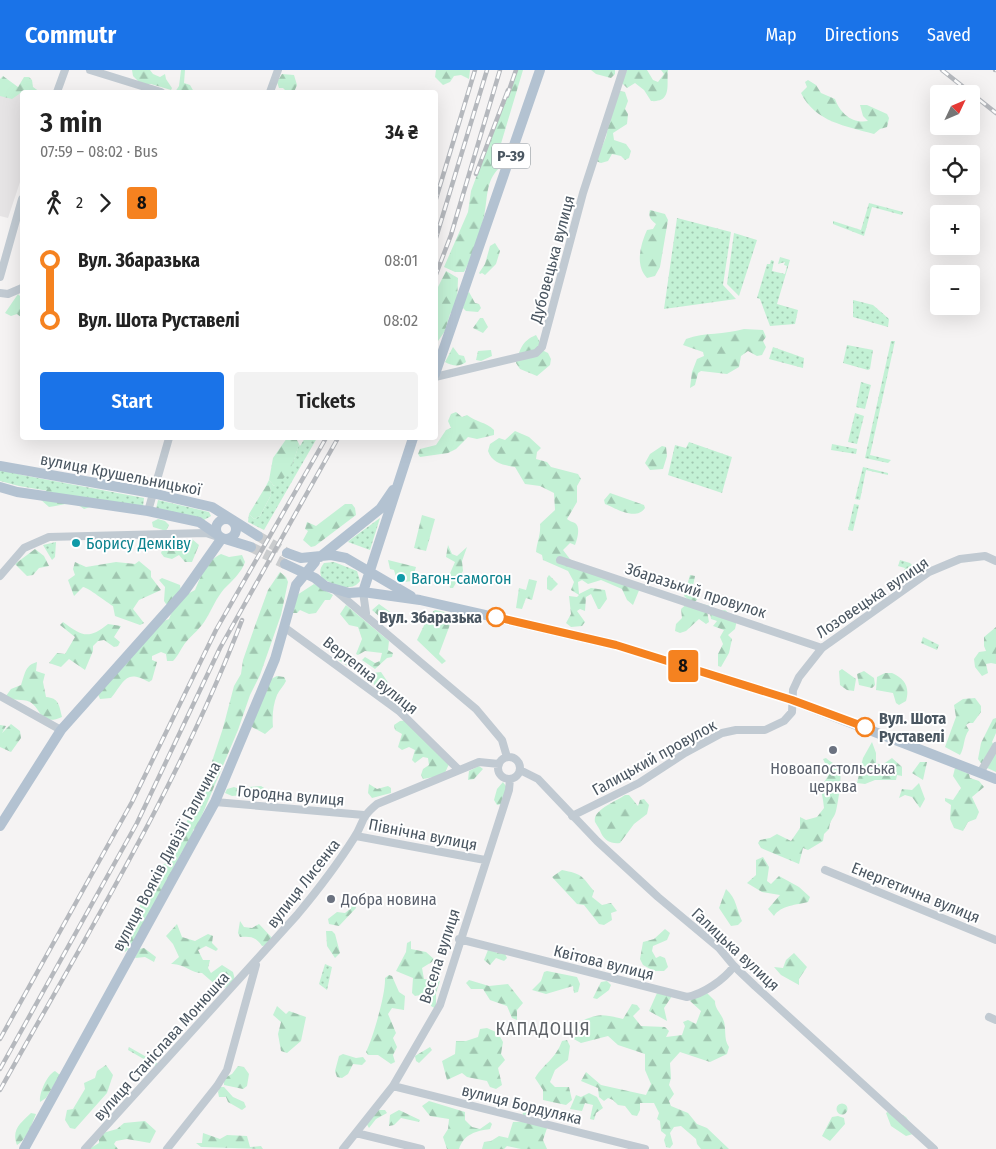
<!DOCTYPE html>
<meta charset="utf-8">
<style>
:root{--surface:#fff;--page:#f2f2f2;--text:#222;--muted:#767676;--accent:#1a73e8}
body{margin:0;font-family:"Fira Sans Condensed",sans-serif;background:var(--page);color:var(--text);height:100vh;display:flex;flex-direction:column;font-size:19px;white-space:nowrap}
*{box-sizing:border-box;margin:0}
p{font-size:16px;color:var(--muted)}
.icon{flex:none;width:28px;height:28px;fill:none;stroke:currentColor;stroke-width:2;stroke-linecap:round;stroke-linejoin:round}
.map{position:relative;flex:1;overflow:hidden}
.drawer{position:absolute;left:20px;top:20px;width:418px;height:350px;display:flex;flex-direction:column;background:var(--surface);border-radius:5px;box-shadow:0 5px 20px #0002}
.drawer>*{flex:none}
.badge{padding:0 10px;border-radius:4px;font-size:18px;line-height:32px}
.needle{width:32px;rotate:46deg}
.fabs{position:absolute;left:930px;top:15px;display:grid;gap:10px}
.fabs a{display:grid;place-items:center;width:50px;height:50px;border-radius:5px;background:var(--surface);box-shadow:0 5px 20px #0002;font-size:25px}
.map>.badge{position:absolute;translate:-50% -50%;box-shadow:0 0 0 2px #fff}
.legs{display:flex;align-items:center;gap:8px;height:55px;padding:0 20px;font-size:16px}
.legs p{margin-inline-start:auto}
.overview{display:flex;align-items:center;justify-content:space-between;height:85px;padding:0 20px}
h1{font-size:28px;font-weight:600;line-height:38px}
.action{display:flex;gap:10px;margin-top:auto;padding:10px 20px}
.action a{flex:1;height:58px;border-radius:5px;background:var(--accent);color:#fff;font-size:20px;font-weight:600;line-height:58px;text-align:center}
.action a+a{background:var(--page);color:var(--text)}
ul{padding:0 20px;list-style:none}
li{display:flex;align-items:center;gap:18px;height:60px;font-size:19px}
li i{display:grid;place-items:center;width:8px;height:100%;margin:0 6px;background:currentColor}
li i::after{content:'';width:12px;height:12px;margin:-6px;border:4px solid;border-radius:50%;background:var(--surface)}
li p{margin-inline-start:auto}
li:first-child i{background:linear-gradient(#0000 50%,currentColor 0)}
li:last-child i{background:linear-gradient(currentColor 50%,#0000 0)}
header{display:flex;align-items:center;gap:30px;box-sizing:border-box;height:70px;padding:0 25px;background:var(--accent);color:#fff}
header strong{font-size:24px}
nav{display:flex;gap:28px;margin-inline-start:auto;font-size:18px}
.map>svg:first-child{display:block}
</style>
<header>
<strong>Commutr</strong>
<nav><a>Map</a><a>Directions</a><a>Saved</a></nav>
</header>
<div class="map">
<svg width="996" height="1079" viewBox="0 0 996 1079">
<defs>
<pattern id="grass-dots" width="8" height="8" patternUnits="userSpaceOnUse" patternTransform="scale(1.25)"><rect width="8" height="8" fill="#c3f1d5"/><path d="M2 2h.1M6 6h.1" fill="none" stroke="#a0c6b0" stroke-width="1.8" stroke-linecap="round"/></pattern>
<pattern id="forest-firs" width="22" height="20" patternUnits="userSpaceOnUse" patternTransform="scale(1.25)"><rect width="22" height="20" fill="#c3f1d5"/><path d="M5 1l3.5 6h-7zM16 11l3.5 6h-7z" fill="#a0c6b0"/></pattern>
</defs>
<rect width="100%" height="100%" fill="#f5f3f3"/>
<!-- education -->
<path fill="#e6e4e5" d="M0 17 22 25V106L8 148 0 146Z"/>
<!-- grass -->
<path fill="url(#grass-dots)" d="M869 133 903 142 902 145 872 137 864 166 833 154V151L861 160Z
M677 148 731 162 723 215 736 229 664 239Z
M734 163 757 170 739 226 727 214Z
M780 187 790 190 777 234 798 240 795 254 770 256 760 229 757 228 767 194H770L771 190 774 191 772 201 785 204 787 196 784 195 785 192 778 194Z
M853 230 873 235 889 249 888 257 853 247Z
M891 271H895L870 385 891 390 888 393 865 388Z
M847 275 873 280 870 299 868 300 843 293Z
M773 277 804 288 803 298 769 289Z
M861 312 871 315 865 339 856 337Z
M855 343 864 346 857 374 848 372Z
M305 368H317L264 460 248 452 249 444 254 449 260 446 271 425 270 416H266L269 410 274 416 293 393 299 374 300 376Z
M689 372 732 387 722 423 668 405 675 375 686 378Z
M832 374 857 379 856 384 831 380Z
M863 397 888 403V405L866 400 860 430 855 429Z
M0 399 22 405 144 428 143 437 19 416 0 411Z
M158 430 209 442 211 446 204 450 156 439Z
M854 434 859 435 853 461 848 460Z
M380 448 370 480 348 472 350 470Z
M56 472 55 487 52 490 43 475Z
M900 490 910 493 920 503 897 518 887 515 895 507 901 508 905 498 898 496Z
M334 492 357 501 360 511C352 523 333 515 322 508 319 502 320 498 324 493Z
M923 567 939 575 937 580 921 573Z
M325 894 332 897 327 920 319 914Z
M129 977 157 993 156 996 128 980Z"/>
<!-- forest -->
<path fill="url(#forest-firs)" d="M132 0H150L153 4 160 7 165 4 166 9 172 18 171 20 151 14H141L133 6Z
M181 0H185L184 13 190 15 194 22H175L179 16Z
M436 0H470L469 9 461 5 454 6 450 12 443 15 435 7Z
M516 0H523L497 87 499 98C485 112 488 129 484 146 481 160 471 190 464 202H455L444 197 468 142 471 121Z
M591 0H615V4L611 8 596 4Z
M627 0H647L653 10 658 12 664 4 661 0H668C666 13 673 33 651 31L644 20 635 13 627 18 621 12Z
M282 4 294 5 297 15 294 22H287L283 18H279L277 12Z
M3 6 18 17 24 7H29L32 10 33 17 40 22H22L12 29 0 26V9Z
M808 10 816 15 821 23 835 29C840 43 852 54 868 51L863 46 860 35H867L887 44 889 48 887 57 880 59 874 64C846 56 815 52 801 23L807 17 805 12Z
M620 21 625 22 628 31 625 39 628 44 627 54 613 63 614 70 626 74 631 81 629 88 625 90 621 86 612 84 608 91 601 93 596 91 606 67 611 43Z
M650 140 665 144 668 150 660 197 655 206 647 208C635 195 640 176 647 160L653 159 656 154C651 150 648 147 650 140Z
M495 173 500 181 496 194 485 205 482 203 480 204 479 203 485 194 490 176Z
M446 201 458 208 457 235 450 244 445 261 436 274 435 279V223Z
M469 222 475 233 479 234 481 238 478 242 466 241 463 238 466 225Z
M18 224 22 228V248L17 244 11 246 5 243Z
M480 248H483L488 257 483 263 473 258Z
M744 259 763 260 766 267 763 271 766 277 762 285 757 286 748 281 741 286 739 297 727 304 701 301 698 303 695 315 690 318 692 302 697 289 704 286 703 282 683 275 686 269C705 262 724 265 744 259Z
M536 265 541 274 538 278 548 283 551 289 550 295 537 306 520 299 516 293C520 279 522 271 536 265Z
M453 277 459 285 464 286 466 292C460 297 452 296 445 292Z
M491 280 492 286 481 291 476 290 478 281Z
M456 342 462 347 467 345C476 352 486 352 494 360V365L477 369 468 367 456 379 448 383 420 387 418 384 420 379 436 375 446 360 451 358 448 351 451 344Z
M515 361 529 367 541 378 537 382 536 389 547 392 551 397 578 404 581 409 577 416V432L567 449C569 451 573 452 575 453 581 457 577 470 575 475L570 473 563 480 573 493 640 518 633 535 627 530 622 519 601 510 588 514 582 510 578 512 579 524 591 518 605 520 607 529 600 539H598L591 524 586 527 585 541 580 539 577 541 585 552 582 556 571 557 566 553 571 544 569 526 577 527 579 525 571 520 574 512 568 501 543 490 542 485 536 482C537 472 541 464 540 454L555 440 554 423 540 416 525 414 515 397C503 395 492 393 488 381L490 374 499 368 505 370Z
M287 368H296L299 374C294 391 290 407 274 416L269 410 273 388Z
M662 376 666 377 667 386 663 399 650 400 645 393 650 384Z
M270 415 271 425 260 446 254 449 249 444 266 416Z
M49 417C65 420 78 421 91 430L93 436 84 439C73 430 60 436 49 437L40 429Z
M610 423 644 435 645 438C636 451 617 439 605 434L604 430Z
M345 434H352L355 438 356 445 315 476 311 477 303 470 308 461 305 459 307 452 316 456Z
M422 445 435 449 426 481 414 478Z
M158 449 165 451 169 455 166 461 153 457 152 452Z
M185 469H192L199 475 192 492H185L179 485 172 489 164 487 161 483 163 478 169 473 180 475Z
M448 475 452 484 457 486 467 477 462 491 463 501 453 518H450L448 508 455 492 446 487Z
M35 479 44 486 49 496 39 498 33 505 27 506 15 494Z
M221 484 229 487 242 485 245 492C242 502 231 512 224 519 217 527 212 539 206 549 201 558 193 564 186 572 181 578 179 585 173 591H167L166 584 161 582 152 586V590L157 592 152 610 149 612C125 599 125 611 111 628L100 629 97 622 161 552 169 549C174 535 182 526 195 520 202 504 205 492 221 484Z
M388 490 416 497 412 511 405 512 396 507 394 500 390 499Z
M139 491 151 501V507L161 520 139 530 133 539 144 553 140 555 115 546 113 536C106 532 89 518 83 517L74 526 68 510 75 505 73 499 75 492 86 497 116 492 135 494Z
M280 502 286 507 288 512 281 545 260 605 250 625 238 660 197 757 193 760 192 770 183 780 131 877 125 882 122 878 124 870 129 866 128 856 134 851 143 827H148L154 817 162 795 168 792 183 767 187 751 202 722 223 658 234 616 241 604 243 590 256 553 268 520Z
M549 505 558 514 551 521 547 519V508Z
M690 505 695 506 693 516 700 525 696 531H692L710 536 707 541 709 552 706 554 699 549 686 561 680 563 675 561 676 554 682 548 681 539 690 531 684 526Z
M162 508 180 515 181 521 168 537 164 531 165 517 159 510Z
M529 509 537 511 532 530 526 528 522 539 516 538 519 518 526 520Z
M314 514 333 525 330 530H325L316 543 309 544 300 540 297 543H292L297 525Z
M379 534 393 544 388 554 372 540Z
M346 535 389 571 388 580 393 583 392 587 387 588 375 599 362 590 365 587 375 593 380 591 382 583 365 581 358 585 356 584 362 569 358 557 349 555 340 544Z
M435 540 458 545 451 552 439 584 446 591 442 594 417 570 429 545Z
M725 540 737 550 735 559 728 565 732 569 729 583 721 597 718 596V584L723 574 720 567 724 560 713 556 717 551 711 549 710 543Z
M63 552C82 566 88 570 108 554L121 556 114 567 120 572 118 576 114 577 104 570 98 571 93 576V581L85 600 69 589 61 597 49 593 57 583 65 584 75 567 60 555Z
M996 557V594L991 593 986 594 988 603 982 606 975 597 974 589 979 582 986 581 984 576V567Z
M343 585 348 586 356 593 353 596 362 604 381 602 389 614 384 622 379 621 373 613 337 589Z
M37 592 36 601 45 604 43 612 46 627C59 628 59 635 62 647 40 657 41 638 30 632 22 628 13 632 6 626L11 619 21 615C25 604 25 595 37 592Z
M842 599 856 609 854 621 847 620 840 615 839 601Z
M864 601 874 608 875 615 872 618 859 615 857 604Z
M885 603H892C905 609 910 617 906 631L899 635 896 633 893 623 876 620 877 607Z
M277 606 284 607 286 611C284 616 279 620 277 625 273 635 272 646 273 657L265 664 252 657H247L253 639 267 621 269 610Z
M975 628 981 636V642L973 653H969L966 655 969 660C963 668 965 677 960 685L945 677 956 647 954 635 963 629Z
M996 648V663L992 672 994 675 996 673V702L983 696 978 689 981 673 993 649Z
M411 650 449 694 444 705 423 709 421 705 423 699 429 695 428 688 423 687 415 693 412 690 415 680 409 677 402 680 398 677 402 664 395 660 394 655 400 651Z
M11 654 20 661 21 668 11 682 0 677V655L6 656 2 663Z
M872 672 876 683V693L882 695 892 688 902 697V706L897 705 896 710H875L865 714 857 713 863 688Z
M826 688C829 691 836 694 839 698 843 704 838 732 836 741 834 749 830 749 829 759L824 764 823 771 808 780 803 778 799 794 761 778 758 773 760 770 770 768 777 764 791 771 800 758V747L806 750 817 747 824 738C822 716 817 723 830 703L823 689Z
M920 692H927L923 710 912 703Z
M479 696 483 699 474 709 468 710 469 701Z
M955 698 969 704 970 708 979 711 984 717 972 727 979 742 976 749 968 752 963 761 954 758 950 749 951 735 945 731V728L953 730 961 718 953 706Z
M503 712 508 719 502 734 497 735 494 730 497 719Z
M919 713 925 729 920 738 912 727 905 725 899 728 902 719 912 720Z
M369 714 377 719 388 716 391 718V723L372 728 368 723Z
M261 716 275 725 273 731 252 726 248 721V717Z
M234 717 242 720 245 725 232 726 225 723 227 719Z
M625 725H629L638 736 640 730 644 729 649 735 647 744 634 754 620 773C611 774 605 771 601 763 600 759 597 756 595 752 592 740 617 731 625 725Z
M763 787 769 797 767 811 771 814 779 806 799 817 810 827 808 832C797 835 781 835 774 846L768 839 780 825 762 822 747 813 756 805V790Z
M562 800C582 804 581 805 594 821L592 827 602 835 611 833 617 841 611 843 612 850 604 855 599 854 584 835 577 834 552 807Z
M726 819C737 829 736 839 742 851L738 855 731 856 719 838Z
M352 834H355L356 838 339 856 329 854 328 849 337 842 345 843 350 839Z
M240 851 244 857 252 858 259 854 274 870 269 875 262 876C256 867 251 866 240 867L238 863Z
M177 854 182 867 195 871 208 864 213 866 212 873 218 879 216 881 206 876 198 880 203 890H210L208 898 211 903 222 895 233 902 235 910 229 918 217 916 202 903C191 903 183 893 171 894L179 887 173 874 166 866Z
M665 859 670 863 667 870 653 876 652 881 656 888 660 886 665 888 668 897 664 901H654L643 895 640 889 643 872 654 869Z
M326 861H332L335 864 340 883 335 888 327 876Z
M411 871V879L426 882 435 890 422 898 424 909 440 911 436 923V939L431 936 426 924 415 926 412 923 413 908 396 901 406 882 407 873Z
M144 878 156 887 154 892 145 887 135 888 139 879Z
M491 879 497 883 505 884 507 888 504 891 496 888 490 895 484 890 488 880Z
M794 883 807 897 799 909V915L781 905 774 897 783 898 786 890Z
M547 901 577 907 580 914 578 922 574 923 573 916 546 924 532 920 541 911 544 902Z
M389 905 392 906 399 922 405 926 404 940 392 938 388 944 396 963 393 968 397 977 393 985 395 992 391 994 378 985H368L366 982C373 968 386 923 385 908Z
M469 910 489 916 508 914 523 933 517 940V950L512 948 507 936 490 930 483 919H471L466 913Z
M607 911 611 915 609 920 597 929 593 928 601 912Z
M657 923 672 926 664 938 667 951 649 941Z
M707 923 715 931C715 939 720 942 723 949 727 957 723 969 729 977L727 984 710 992 680 982 670 993 671 1008 669 1015 674 1024 669 1031 671 1036 688 1043 697 1054 707 1058 729 1079H701L697 1074 696 1069 681 1056 674 1057 670 1063 673 1074 670 1078 666 1077 664 1070 666 1065 661 1061 660 1051 657 1049 659 1043 654 1033H640V1040L637 1046 632 1045 625 1036 618 1035 613 1030 608 1028 604 1031 599 1027 598 1018 581 1011 586 1002 601 1015 646 1025 651 1014 645 1000V984L618 975 608 966 581 973 572 968 570 963 575 954C597 944 599 943 623 949L632 934 637 935 640 939 633 946 641 956 665 957 669 961 666 967 682 965 685 956 683 952 688 950 696 954 701 941 690 931 692 926Z
M277 936 286 944 289 941 306 947 301 971 287 983 281 981 278 964 281 952 273 945Z
M487 958 498 963 503 972 501 984 505 990 498 998 502 1015 496 1019 490 1017 487 1011 467 1007 462 1003 447 1010 442 991 455 984 456 971H466L478 967 480 959Z
M567 970 570 976 568 990 555 1000 550 1012 555 1017H569L572 1030 566 1035 543 1030V1020L535 1008C545 992 555 990 562 971Z
M430 977 432 980 419 993 416 991 415 986Z
M343 984 356 988 363 987 366 991 362 995 353 994 348 1004 342 1008 337 1007 335 1001 339 986Z
M106 995 113 1005 107 1023 75 1059 70 1058 65 1050 67 1040 73 1039 85 1019 84 1013 95 1008 97 1001Z
M238 996 244 997 249 1004 247 1016 243 1019 224 1015V1008L232 1004Z
M55 1001 60 1005 46 1028 40 1032C39 1023 47 1005 55 1001Z
M220 1017H224L233 1027 244 1032 246 1037 242 1040 228 1032 226 1027H219L218 1022Z
M589 1023 597 1027 603 1038 596 1043 594 1050 590 1049 593 1035 585 1033 582 1041 570 1039 576 1025 581 1027Z
M429 1031 465 1042V1050L472 1057 480 1059 490 1052 492 1054 490 1059C476 1061 464 1064 459 1079H447L443 1067 448 1059 449 1049 430 1046 422 1036Z
M528 1033 536 1040 528 1046 523 1045 522 1039Z
M836.5 1039a5.5 5.5 0 1 1 11 0a5.5 5.5 0 1 1-11 0Z
M892 1039 906 1047 914 1058 913 1064 906 1066 891 1056 886 1043Z
M376 1040H385L387 1043 376 1049 369 1058 366 1053Z
M399 1040 420 1050 419 1052 401 1048 394 1055 389 1056 390 1045Z
M31 1043 36 1044C32 1054 26 1070 17 1075 11 1059 21 1053 31 1043Z
M838 1046 844 1048 845 1054 830 1071 822 1066 832 1047Z
M145 1051 156 1061 150 1073 127 1069 116 1071 114 1074 118 1079H89L99 1073V1064L117 1059 124 1053Z
M538 1051 547 1058 543 1070 547 1079H521L507 1076 504 1079H482L484 1072 491 1071 499 1066 508 1068 513 1052Z
M203 1063 220 1069 227 1065 247 1066 250 1077 261 1076 263 1079 201 1077 196 1073H202Z"/>
<g fill="none" stroke-linecap="round" stroke-linejoin="round">
<!-- major-tunnel -->
<path stroke="#caccce" stroke-width="10" stroke-dasharray="10 5" stroke-linecap="butt" d="M258 466 287 483
M251 477 285 494"/>
<!-- minor -->
<path stroke="#c1cad2" stroke-width="8" d="M90 0 161 22
M57 22 65 0
M270 22 278 0
M0 207 22 129
M0 223 8 224 22 218
M435 307 536 283 542 277 583 123 623 0
M148 441 169 368
M560 490 822 578
M0 506 24 478 49 467 206 463 215 466
M336 521 476 639 502 670 507 687
M363 522 366 543
M284 557 399 641 459 700
M0 626 61 660
M498 698a11 11 0 1 1 22 0a11 11 0 1 1-22 0Z
M520 700 538 709 597 771 658 827 719 878 734 896 755 916 934 1079
M980 703 996 676
M215 732 364 745
M572 746 639 713 685 683 722 663 736 660H765L784 651 792 642 793 620 799 607 822 578 929 502 960 489 985 486 996 491
M356 766 485 790
M825 800 996 870
M459 869 687 927C703 924 724 910 734 896
M989 947 996 950
M393 1016 645 1079
M356 1063 421 1079
M85 1079 297 845C317 821 337 795 354 768 365 751 359 749 377 734L479 692 499 694
M167 1079 217 1016 227 1000 256 895
M343 1079 393 1016 440 935 509 720 510 709"/>
<!-- major -->
<path stroke="#b3c2d1" stroke-width="10" d="M435 304 540 0
M0 396 152 423 212 437 258 466
M0 417 17 422 148 441 199 452 222 468 251 477
M216 459a10 10 0 1 1 20 0a10 10 0 1 1-20 0Z
M287 483 301 488 331 485 346 488 411 526
M320 487 380 439 393 420
M285 494 315 508 325 516 349 523 363 522 420 530 616 575 792 630 996 709
M363 522 413 368
M0 756 61 660 184 522 222 468
M24 1079 215 732 275 589 296 515 315 492"/>
<defs>
<path id="rail" d="M942 0 996 43
M995 0H996
M507 26 516 0
M476 104 508 20
M435 132 475 0
M435 171 487 0
M435 207 451 165 500 0
M0 969 132 732 216 560 326 368
M0 999 137 753 220 578 338 368
M0 1020C86 866 179 715 242 550"/>
</defs>
<!-- rail casing -->
<use href="#rail" stroke="#b5b8bd" stroke-width="4.5"/>
<!-- rail -->
<use href="#rail" stroke="#fff" stroke-width="2.5" stroke-dasharray="8" stroke-linecap="butt"/>
</g>
<g fill="none" stroke-linecap="round" stroke-linejoin="round">
<defs>
<path id="line-1" d="M496 547 616 575 792 630 865 657"/>
</defs>
<!-- line-1 casing -->
<use href="#line-1" stroke="#fff" stroke-width="11"/>
<!-- line-1 -->
<use href="#line-1" stroke="#f58220" stroke-width="8"/>
</g>
<!-- markers -->
<g fill="#0f9aa8" stroke="#fff" stroke-width="2">
<circle cx="76" cy="473" r="5"/>
<circle cx="401" cy="508" r="5"/>
</g>
<g fill="#fff" stroke="#f58220" stroke-width="2.5">
<circle cx="496" cy="547" r="9"/>
<circle cx="865" cy="657" r="9"/>
</g>
<g fill="#6b7280" stroke="#fff" stroke-width="2">
<circle cx="833" cy="680" r="5"/>
<circle cx="331" cy="829" r="5"/>
</g>
<g text-anchor="middle" stroke-width="4" stroke-linejoin="round" paint-order="stroke">
<!-- shield labels -->
<rect fill="#fff" stroke="#808990" stroke-width="1" x="492" y="73.5" width="38" height="25" rx="4"/>
<g font-size="15" font-weight="bold" fill="#4a5661">
<text x="511" y="91">Р-39</text>
</g>
<!-- street labels -->
<g font-size="16" fill="#4a5661" stroke="#fff">
<text transform="translate(552 189) rotate(-75)" y="6">Дубовецька вулиця</text>
<text transform="translate(121 404) rotate(11)" y="6">вулиця Крушельницької</text>
<text transform="translate(696 520) rotate(18)" y="6">Збаразький провулок</text>
<text transform="translate(872 527) rotate(-34)" y="6">Лозовецька вулиця</text>
<text transform="translate(371 605) rotate(38)" y="6">Вертепна вулиця</text>
<text transform="translate(654 687) rotate(-29)" y="6">Галицький провулок</text>
<text transform="translate(291 725) rotate(5)" y="6">Городна вулиця</text>
<text transform="translate(423 764) rotate(11)" y="6">Північна вулиця</text>
<text transform="translate(166 786) rotate(-62)" y="6">вулиця Вояків Дивізії Галичина</text>
<text transform="translate(303 813) rotate(-52)" y="6">вулиця Лисенка</text>
<text transform="translate(916 822) rotate(22)" y="6">Енергетична вулиця</text>
<text transform="translate(736 879) rotate(43)" y="6">Галицька вулиця</text>
<text transform="translate(439 886) rotate(-72)" y="6">Весела вулиця</text>
<text transform="translate(604 892) rotate(14)" y="6">Квітова вулиця</text>
<text transform="translate(161 976) rotate(-48)" y="6">вулиця Станіслава Монюшка</text>
<text transform="translate(522 1034) rotate(14)" y="6">вулиця Бордуляка</text>
</g>
<!-- culture labels -->
<g font-size="16" fill="#0d838f" stroke="#fff" text-anchor="start">
<text x="86" y="479">Борису Демківу</text>
<text x="411" y="514">Вагон-самогон</text>
</g>
<!-- stop labels -->
<g font-size="16" font-weight="bold" fill="#4a5661" stroke="#fff" text-anchor="end">
<text x="482" y="553">Вул. Збаразька</text>
<text x="879" y="654" text-anchor="start">Вул. Шота<tspan x="879" dy="18">Руставелі</tspan></text>
</g>
<!-- worship labels -->
<g font-size="16" fill="#5b616d" stroke="#fff">
<text x="833" y="704">Новоапостольська<tspan x="833" dy="18">церква</tspan></text>
<text x="341" y="835" text-anchor="start">Добра новина</text>
</g>
<!-- neighbourhood labels -->
<g font-size="18" letter-spacing="1" fill="#5f6368" stroke="#fff">
<text x="543" y="965">КАПАДОЦІЯ</text>
</g>
</g>
</svg>
<div class="fabs">
<a><svg class="needle" viewBox="-14 -14 28 28"><path d="M0-13l5 13h-10z" fill="#e53935"/><path d="M0 13l5-13h-10z" fill="#767676"/></svg></a>
<a><svg class="icon" aria-label="locate" viewBox="0 0 24 24"><circle cx="12" cy="12" r="6"/><path d="M12 2v4M12 18v4M2 12h4M18 12h4"/></svg></a>
<a>+</a>
<a>−</a>
</div>
<b class="badge" style="left:683px;top:596px;background:#f58220;color:#111">8</b>
<section class="drawer">
<div class="overview"><div><h1>3 min</h1><p>07:59 – 08:02 · Bus</p></div><b>34 ₴</b></div>
<div class="legs"><svg class="icon" aria-label="walk" viewBox="0 0 24 24"><circle cx="13" cy="4" r="2"/><path d="M13 8l-2 6 4 7M11 14l-3 7M7 12l3-4h3l4 4"/></svg>2<svg class="icon" aria-label="forward" viewBox="0 0 24 24"><path d="M9 5l7 7-7 7"/></svg><b class="badge" style="background:#f58220;color:#111">8</b></div>
<ul>
<li><i style="color:#f58220"></i><b>Вул. Збаразька</b><p>08:01</p></li>
<li><i style="color:#f58220"></i><b>Вул. Шота Руставелі</b><p>08:02</p></li>
</ul>
<div class="action"><a>Start</a><a>Tickets</a></div>
</section>
</div>
